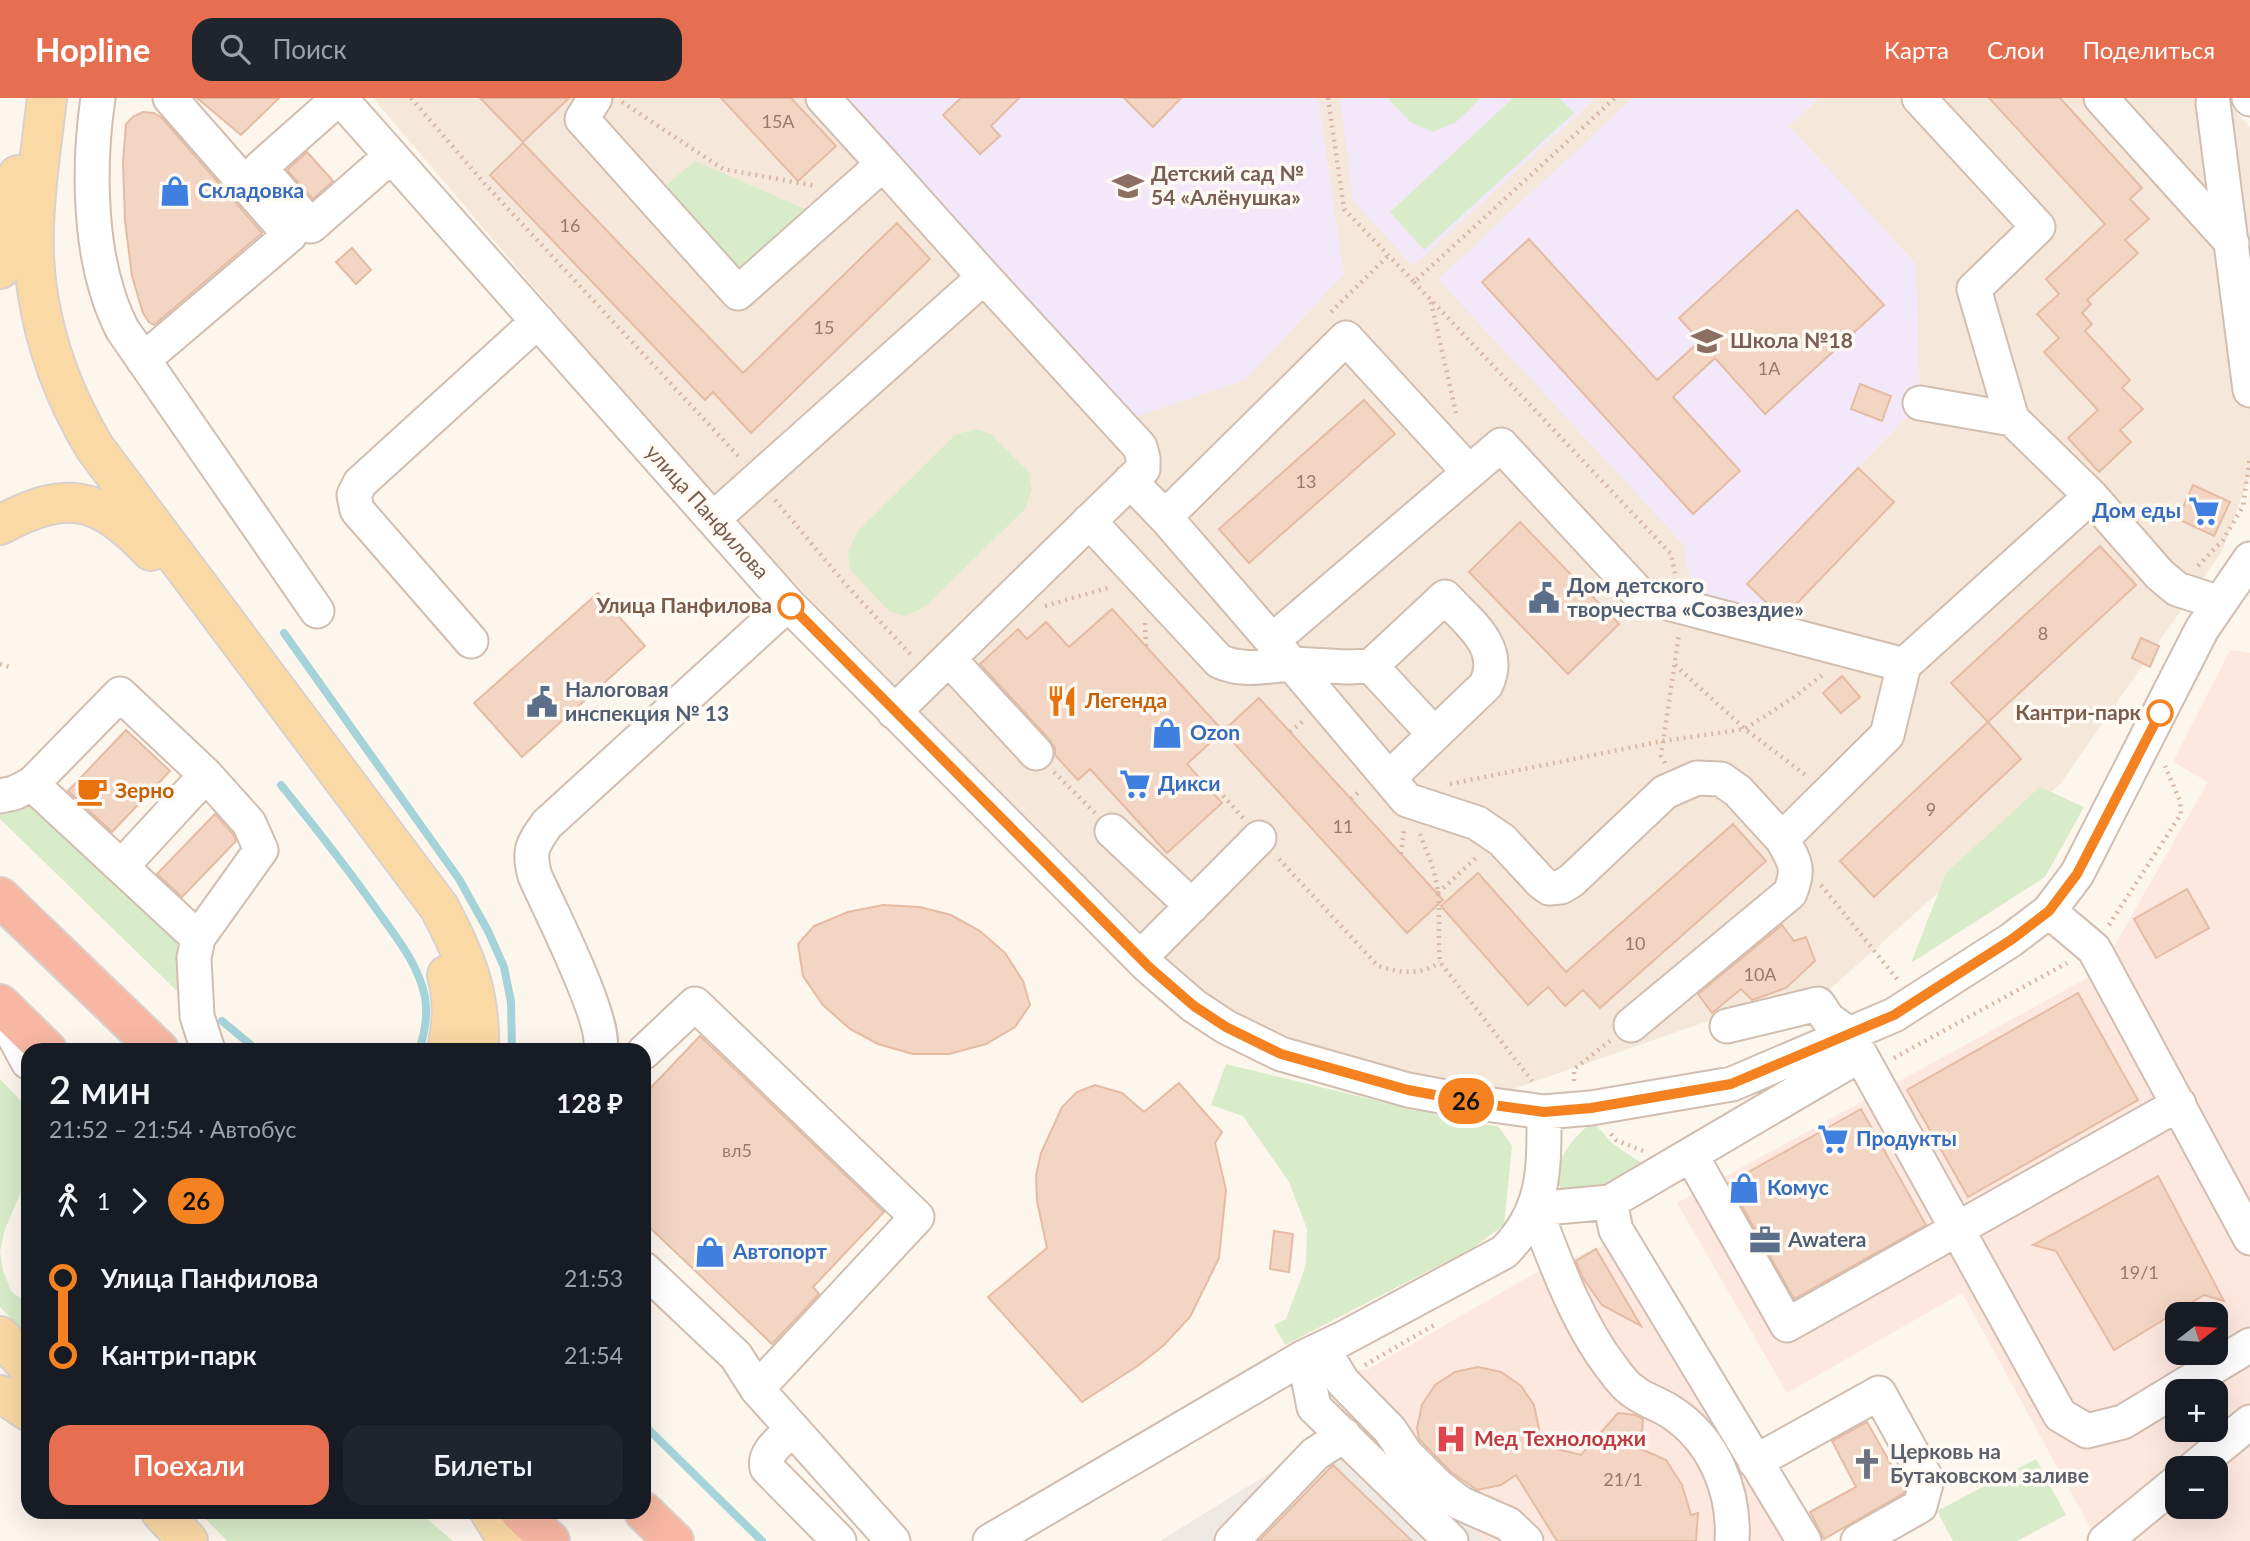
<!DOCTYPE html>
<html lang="ru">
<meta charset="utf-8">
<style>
:root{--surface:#171b24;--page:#20242c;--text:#f1f3f6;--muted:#9ea1a6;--accent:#e76f51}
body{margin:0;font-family:Lato,sans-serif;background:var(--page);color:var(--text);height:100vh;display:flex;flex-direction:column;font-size:26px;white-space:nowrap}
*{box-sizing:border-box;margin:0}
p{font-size:23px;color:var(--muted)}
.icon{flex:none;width:38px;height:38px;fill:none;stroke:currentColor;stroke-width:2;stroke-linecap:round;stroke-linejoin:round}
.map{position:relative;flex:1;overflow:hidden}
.side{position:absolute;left:21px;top:945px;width:630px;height:476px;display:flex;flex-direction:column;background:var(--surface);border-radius:21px;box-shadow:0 7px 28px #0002}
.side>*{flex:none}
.badge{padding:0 14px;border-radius:23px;font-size:24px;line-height:46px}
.needle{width:46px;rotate:73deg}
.fabs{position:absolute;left:2165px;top:1204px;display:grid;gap:14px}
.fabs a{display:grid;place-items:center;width:63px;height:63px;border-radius:14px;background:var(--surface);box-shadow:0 7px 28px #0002;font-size:35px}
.map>.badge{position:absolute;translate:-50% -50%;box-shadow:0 0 0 4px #fff}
.legs{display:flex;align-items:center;gap:10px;height:77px;padding:0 28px;font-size:23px}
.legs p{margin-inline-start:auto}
.head{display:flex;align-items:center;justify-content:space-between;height:119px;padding:0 28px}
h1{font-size:38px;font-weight:600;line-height:52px}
.cta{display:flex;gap:14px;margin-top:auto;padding:14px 28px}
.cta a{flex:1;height:80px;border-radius:21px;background:var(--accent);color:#fff;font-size:28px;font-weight:600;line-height:80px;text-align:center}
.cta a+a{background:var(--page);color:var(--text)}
ul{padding:0 28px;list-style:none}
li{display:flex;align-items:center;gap:24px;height:77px;font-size:26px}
li i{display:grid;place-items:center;width:10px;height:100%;margin:0 9px;background:currentColor}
li i::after{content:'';width:18px;height:18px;margin:-9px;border:5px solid;border-radius:50%;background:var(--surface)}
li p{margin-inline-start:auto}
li:first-child i{background:linear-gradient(#0000 50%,currentColor 0)}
li:last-child i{background:linear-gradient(currentColor 50%,#0000 0)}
header{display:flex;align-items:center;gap:42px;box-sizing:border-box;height:98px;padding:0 35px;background:var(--accent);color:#fff}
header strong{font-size:33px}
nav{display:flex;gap:38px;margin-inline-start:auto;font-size:24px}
.search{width:490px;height:63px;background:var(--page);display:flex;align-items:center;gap:18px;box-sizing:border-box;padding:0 24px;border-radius:21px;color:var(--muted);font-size:26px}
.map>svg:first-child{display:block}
</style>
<header>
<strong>Hopline</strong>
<div class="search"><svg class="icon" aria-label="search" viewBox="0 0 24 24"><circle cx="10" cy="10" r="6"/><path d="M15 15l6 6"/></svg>Поиск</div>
<nav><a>Карта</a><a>Слои</a><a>Поделиться</a></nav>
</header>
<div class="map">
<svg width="2250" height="1443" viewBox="0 0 2250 1443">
<rect width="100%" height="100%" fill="#fdf6ec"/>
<!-- residential -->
<path fill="#f5e8da" d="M373 0H2223L2250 29V377L2222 453 2061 685 1811 908 1725 917 1502 995 1396 973 1312 948 1257 926 1195 892 932 630 701 386Z"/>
<!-- commercial -->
<path fill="#fde8e0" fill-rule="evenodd" d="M2230 552 2250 555V1443H2088L2095 1438 1962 1195 1787 1295 1677 1105 2100 873 2208 684 2173 664ZM2177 1216H2216V1255H2177ZM2177 1293H2216V1332H2177ZM2177 1370H2216V1409H2177Z
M1613 1142 1795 1443H1484L1333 1294 1355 1272H1367L1537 1174 1596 1151Z"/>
<!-- industrial -->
<path fill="#efe9e4" d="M1350 1312 1484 1443H1160L1321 1343Z"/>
<!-- education -->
<path fill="#f3e8fa" d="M845 0H1318L1344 176 1245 282 1135 319Z
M1340 0H1596L1413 168 1353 103Z
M1633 0H1819L1789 28 1916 166 1920 305 1747 486 1783 521 1694 499 1683 446 1438 181Z"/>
<!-- green -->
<path fill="#d8ecc9" d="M1388 0H1481L1456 24 1433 34 1410 24Z
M1513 0H1560L1574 15 1424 152 1390 114Z
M695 63 812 114 737 171 664 89Z
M975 331 991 336 1028 373 1032 391 1025 411 925 509 905 518 889 513 851 473 848 455 857 434 955 337Z
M2040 689 2084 709 2045 779 1911 865 1946 775Z
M36 706 177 830 178 894 0 721V715Z
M1226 966 1407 1010 1499 1029 1512 1048 1504 1127 1471 1151 1285 1247 1274 1227 1286 1221 1306 1167 1307 1131 1289 1084 1243 1018 1211 1007Z
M0 981 24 1006 28 1016 27 1080 5 1131 0 1153 3 1173 12 1194 28 1206V1238L0 1209Z
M1593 1024 1613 1046 1646 1068 1579 1105C1573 1101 1565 1097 1561 1091 1547 1068 1576 1036 1593 1024Z
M2036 1361 2066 1417 2017 1443H1953L1937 1413Z
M199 1414H419L453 1443H227Z"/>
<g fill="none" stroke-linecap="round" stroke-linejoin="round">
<!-- stream -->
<path stroke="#a5d3da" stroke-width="8" d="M284 535 459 781 488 833 504 869 511 904 512 952
M281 687C315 729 348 771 379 815 397 840 419 868 425 899 428 918 425 935 419 952
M222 923 257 952
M644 1327 762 1443"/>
</g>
<!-- building -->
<path fill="#f3d5c3" stroke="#e6bba3" stroke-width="2" d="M197 0H279L241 37Z
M480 0H569L523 44Z
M721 0H791L836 48 798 83Z
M961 0H1019L991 28 1000 38 980 56 943 17Z
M1124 0H1181L1153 29Z
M1989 0H2060L2142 90 2130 101 2149 121 2125 142 2138 155 2087 202 2091 206 2082 215 2092 226 2085 233 2130 282 2122 290 2143 311 2120 332 2131 344 2099 374 2068 340 2098 312 2044 254 2059 240 2037 216 2059 196 2046 181 2105 126Z
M143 14 154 15 162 20 262 135 154 227 149 224 143 215 132 178 125 123 123 64 126 26 134 18Z
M523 45 743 275 897 125 930 161 751 335 713 294 705 302 490 77Z
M307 54 333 83 313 101 287 72Z
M1797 112 1884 207 1765 316 1715 260 1673 299 1740 373 1693 416 1482 184 1529 141 1657 282 1700 243 1679 220Z
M352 150 371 172 356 186 336 164Z
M1860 286 1891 298 1882 323 1851 311Z
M1364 302 1395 336 1249 465 1219 431Z
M1858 370 1894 404 1787 516 1775 513 1747 486Z
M2193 387 2230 404 2214 438 2178 421Z
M1520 424 1619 526 1568 576 1469 474Z
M2100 448 2136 487 1988 624 1951 585Z
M598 495 645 548 522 659 474 605Z
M1112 511 1223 633 1187 666 1222 705 1167 755 1090 671 1078 682 1055 657V650L1050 642 980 566 1018 531 1027 541 1046 524 1069 549Z
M2141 540 2159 548 2150 569 2132 560Z
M1842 578 1860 599 1841 615 1823 595Z
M1259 600 1443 802 1407 835 1223 633Z
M1988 624 2021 661 1874 799 1840 763Z
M126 632 170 673 112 734 68 693Z
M215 716 233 736 236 743 182 799 157 776Z
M1733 726 1766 763 1600 910 1583 892 1565 908 1548 889 1528 907 1441 808 1478 775 1566 874Z
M2187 791 2209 830 2156 860 2134 821Z
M883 807 920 809 951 817 980 833 1005 855 1023 883 1030 907 1015 929 986 946 949 956H913L878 946 850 931 823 907 803 878 798 846 814 828 848 814Z
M1782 827 1794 843 1806 839 1815 863 1786 890 1752 902 1741 891 1712 915 1698 896Z
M2078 895 2138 1002 1968 1099 1907 992Z
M700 938 884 1114 813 1189 819 1196 772 1246 644 1124V997Z
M1179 985 1222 1034 1215 1045 1226 1092 1219 1160 1190 1219 1164 1247 1139 1267 1082 1304 988 1199 1047 1150 1037 1103 1036 1077 1041 1055 1062 1009 1077 994 1095 987 1122 995 1144 1014Z
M1861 1011 1926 1127 1794 1201 1729 1085Z
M2158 1078 2224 1203 2204 1197 2114 1252 2056 1153 2033 1147Z
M1274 1133 1293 1136 1289 1174 1270 1171Z
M1596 1151 1641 1228 1602 1207 1583 1180 1576 1163Z
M1478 1269 1501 1274 1521 1288 1534 1307 1539 1331 1536 1346 1581 1357 1618 1315 1635 1317 1643 1321 1641 1351 1666 1362 1682 1387 1691 1417 1698 1415 1696 1443H1557L1516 1377 1501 1387 1477 1392 1450 1373 1419 1341 1417 1330 1422 1307 1435 1287 1455 1274Z
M1867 1324 1905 1391 1904 1395 1824 1441 1810 1414 1856 1389 1832 1343Z
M1333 1367 1412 1443H1259Z"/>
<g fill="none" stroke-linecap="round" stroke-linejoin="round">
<defs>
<path id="minor" d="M98 0C89 60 89 138 108 196 111 208 117 220 122 231L317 513
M339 0 260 70 311 128 391 58
M340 0 788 506 1149 869 1194 908 1226 929 1281 956 1408 992 1478 1005 1544 1014 1591 1010 1732 986 1894 917 2011 842 2049 813 2077 776 2202 531 2250 461
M595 0 582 21 738 195 883 66 984 179 713 421
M823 0 883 66
M1919 0 2038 129 1974 191 2012 321 2091 398 2160 477 2177 491 2220 505
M2101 0 2232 145
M2249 0 2250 1
M2213 5 2250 292
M143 262 290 137 170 0
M1920 305 2012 321
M1130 383 1165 419 1292 566 1347 569 1371 568 1445 499C1469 525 1504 549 1486 587L1389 680
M1165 419 1346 240 1469 374
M1089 423 1219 563C1242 574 1267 568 1292 566L1407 702 1477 725 1502 742 1541 784 1549 790 1561 789 1571 783 1665 694 1697 680 1721 681 1738 693 1782 741 1887 637 1904 567 2091 398
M471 543 357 412 354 397 360 385 538 223
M1272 543 1501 347 1641 498 1904 567
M949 561 1036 655
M1371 568 1434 636
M894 614 1143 371V360L1140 349 984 179
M32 686 198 840
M0 698 14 695 32 686 120 596 206 677 249 725 261 752 198 840 194 860 197 918 208 952
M1112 733 1192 808
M122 768 206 677
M2049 813 2094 851 2250 1140
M1140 860 1259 740
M3 918 28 964
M1631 927 1790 795C1800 770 1795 764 1782 741
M1727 928 1818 906 1828 921 1849 936 2060 1317 2087 1333 2123 1324 2250 1247
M600 952C608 924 549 810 535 778 528 753 532 747 547 726L788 506
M644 954 695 906 917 1119 757 1291
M1691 1057 1787 1227 2179 1006
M1610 1104 1616 1132 1804 1443
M644 1171 736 1258 757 1291 893 1443
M1323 1251 1343 1284 1390 1332 1406 1356 1437 1387 1460 1405 1508 1426 1526 1443
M1304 1259 1314 1309 1451 1443
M792 1331C782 1342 763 1354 767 1370L839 1443
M1755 1364 1879 1295 1927 1382 1920 1408 1858 1443
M2194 1370 2250 1324
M990 1443 1304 1259 1342 1241 1504 1154C1546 1112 1544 1070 1544 1014
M1232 1443 1315 1356 1344 1337
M1732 1443C1735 1393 1714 1342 1671 1314 1659 1306 1644 1302 1633 1293 1625 1288 1617 1277 1612 1270 1577 1225 1555 1163 1535 1111L1610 1104 1860 957
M2105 1443 2177 1384"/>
<path id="major" d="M47 0C40 62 28 128 37 191 45 247 66 302 95 350L439 809C465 858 481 895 479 952
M0 171 18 77
M0 427C67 391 99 398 151 453
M447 877C454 903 453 926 447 952
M0 1238 28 1268
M0 1297 7 1299 28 1313
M161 1414 188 1443
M490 1414 508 1443"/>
<path id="highway" d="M0 799 159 952
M0 906 47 952
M520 1414 550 1443
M644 1414 674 1443"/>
</defs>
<!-- minor casing -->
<use href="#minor" stroke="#d1beb0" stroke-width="37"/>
<!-- major casing -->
<use href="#major" stroke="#dad1cd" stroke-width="42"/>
<!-- highway casing -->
<use href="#highway" stroke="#dad1cd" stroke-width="42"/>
<!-- path -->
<path stroke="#d9b8a5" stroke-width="4.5" stroke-dasharray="2 5" stroke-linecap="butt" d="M411 0 484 85 740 360
M1328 0 1344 111 1414 184 1615 0
M622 4 723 71 816 88
M1414 184 1671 456 1676 479
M1431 204 1456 315
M1331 214 1388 158
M775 402 848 489 912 558
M2198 468 2223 442 2243 408 2250 359
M1045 508 1111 489
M1145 525 1146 549
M0 566 13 570
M1675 567 1745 631 1808 679
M1290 634 1303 623
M1665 665 1661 658 1679 536
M1054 674 1095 715
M1209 682 1243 720
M1450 686 1663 643 1745 631 1793 600 1825 575
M1351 701 1361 692
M1420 736C1425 750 1432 764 1435 779 1442 806 1437 835 1440 864L1532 983
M1401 756 1404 731
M1279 761 1378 868C1401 875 1420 878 1440 864
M1821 787 1897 881
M1438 795 1478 758
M2109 827 2181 716 2180 703 2165 668
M1894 960 2067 865
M1574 983V971L1610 943
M1611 1036 1616 1042 1643 1053
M1365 1267 1436 1226"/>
<!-- minor -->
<use href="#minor" stroke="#fff" stroke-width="33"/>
<!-- major -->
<use href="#major" stroke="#fbd9a5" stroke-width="38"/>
<!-- highway -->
<use href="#highway" stroke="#f7b7a3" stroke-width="38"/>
</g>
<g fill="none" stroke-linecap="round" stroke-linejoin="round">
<defs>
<path id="line-1" d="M791 508 1149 869 1194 908 1226 929 1281 956 1408 992 1478 1005 1544 1014 1591 1010 1731 986 1894 917 2011 842 2049 813 2077 776 2160 615"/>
</defs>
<!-- line-1 casing -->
<use href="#line-1" stroke="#fff" stroke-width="16"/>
<!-- line-1 -->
<use href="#line-1" stroke="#f58220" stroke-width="10"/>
</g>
<!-- icons -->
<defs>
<symbol id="school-bare" viewBox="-9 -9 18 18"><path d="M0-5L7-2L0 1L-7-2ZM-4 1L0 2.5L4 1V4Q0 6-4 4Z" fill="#8d6e63" stroke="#fffaf3" stroke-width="2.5" paint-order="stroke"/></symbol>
<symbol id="shop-bare" viewBox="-9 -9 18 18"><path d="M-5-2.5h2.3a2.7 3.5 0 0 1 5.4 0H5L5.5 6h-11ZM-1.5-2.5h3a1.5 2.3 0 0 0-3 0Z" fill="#3f7fe0" stroke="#fffaf3" stroke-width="2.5" paint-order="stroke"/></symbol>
<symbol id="supermarket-bare" viewBox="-9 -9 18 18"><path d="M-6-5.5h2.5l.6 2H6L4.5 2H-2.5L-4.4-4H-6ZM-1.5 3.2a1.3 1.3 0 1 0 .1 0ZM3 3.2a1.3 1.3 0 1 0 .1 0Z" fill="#3f7fe0" stroke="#fffaf3" stroke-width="2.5" paint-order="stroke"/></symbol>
<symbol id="civic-bare" viewBox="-9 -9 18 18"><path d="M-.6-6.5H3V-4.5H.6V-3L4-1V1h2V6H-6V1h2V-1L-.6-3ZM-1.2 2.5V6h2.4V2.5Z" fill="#5c6f8a" stroke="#fffaf3" stroke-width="2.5" paint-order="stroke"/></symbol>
<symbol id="restaurant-bare" viewBox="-9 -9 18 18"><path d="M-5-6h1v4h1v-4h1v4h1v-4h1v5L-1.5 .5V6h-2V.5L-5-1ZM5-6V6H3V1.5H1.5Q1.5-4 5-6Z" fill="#e8710a" stroke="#fffaf3" stroke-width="2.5" paint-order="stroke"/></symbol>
<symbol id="cafe-bare" viewBox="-9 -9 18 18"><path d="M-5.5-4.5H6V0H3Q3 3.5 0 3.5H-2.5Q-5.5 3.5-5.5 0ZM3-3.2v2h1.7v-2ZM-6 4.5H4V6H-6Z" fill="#e8710a" stroke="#fffaf3" stroke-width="2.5" paint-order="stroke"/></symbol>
<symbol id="office-bare" viewBox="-9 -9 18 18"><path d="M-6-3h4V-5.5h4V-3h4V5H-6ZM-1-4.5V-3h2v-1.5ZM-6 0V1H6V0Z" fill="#5c6f8a" stroke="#fffaf3" stroke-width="2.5" paint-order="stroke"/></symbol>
<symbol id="hospital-bare" viewBox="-9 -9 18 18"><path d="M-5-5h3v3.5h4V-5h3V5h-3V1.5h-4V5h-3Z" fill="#e0444e" stroke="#fffaf3" stroke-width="2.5" paint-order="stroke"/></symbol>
<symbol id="church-bare" viewBox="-9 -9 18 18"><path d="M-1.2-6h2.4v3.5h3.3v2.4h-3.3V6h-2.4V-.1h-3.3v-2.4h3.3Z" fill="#6b7280" stroke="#fffaf3" stroke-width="2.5" paint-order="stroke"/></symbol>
</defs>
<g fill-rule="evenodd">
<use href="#school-bare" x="1106" y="66" width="44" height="44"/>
<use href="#shop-bare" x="153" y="71" width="44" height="44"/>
<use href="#school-bare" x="1685" y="221" width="44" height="44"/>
<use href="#supermarket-bare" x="2182" y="391" width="44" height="44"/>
<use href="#civic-bare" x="1522" y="478" width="44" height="44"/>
<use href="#restaurant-bare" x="1040" y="581" width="44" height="44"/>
<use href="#civic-bare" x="520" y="582" width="44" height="44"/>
<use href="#shop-bare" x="1145" y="613" width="44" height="44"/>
<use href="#supermarket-bare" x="1113" y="664" width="44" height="44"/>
<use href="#cafe-bare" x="70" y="671" width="44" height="44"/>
<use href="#supermarket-bare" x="1811" y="1019" width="44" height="44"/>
<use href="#shop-bare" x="1722" y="1068" width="44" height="44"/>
<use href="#office-bare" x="1743" y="1120" width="44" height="44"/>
<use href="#shop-bare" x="688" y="1132" width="44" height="44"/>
<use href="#hospital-bare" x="1429" y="1319" width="44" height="44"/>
<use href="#church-bare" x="1845" y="1344" width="44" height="44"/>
</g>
<!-- markers -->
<g fill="#fff" stroke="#f58220" stroke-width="3.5">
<circle cx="791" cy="508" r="12"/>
<circle cx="2160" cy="615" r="12"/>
</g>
<g text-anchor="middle" stroke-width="7" stroke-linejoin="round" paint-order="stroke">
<!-- number labels -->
<g font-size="18" fill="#987a6a">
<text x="778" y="30">15A</text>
<text x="570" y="134">16</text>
<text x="824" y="236">15</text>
<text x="1769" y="277">1А</text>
<text x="1306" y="390">13</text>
<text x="2043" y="542">8</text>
<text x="1931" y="718">9</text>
<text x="1343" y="735">11</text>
<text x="1635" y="852">10</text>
<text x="1760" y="883">10А</text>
<text x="737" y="1059">вл5</text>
<text x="2139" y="1181">19/1</text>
<text x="1623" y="1388">21/1</text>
</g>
<!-- education labels -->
<g font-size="21" font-weight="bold" fill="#785e54" stroke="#fffaf3" text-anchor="start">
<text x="1151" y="83">Детский сад №<tspan x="1151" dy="24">54 «Алёнушка»</tspan></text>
<text x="1730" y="250">Школа №18</text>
</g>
<!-- shop labels -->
<g font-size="21" font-weight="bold" fill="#366cbe" stroke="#fffaf3" text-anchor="start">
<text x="198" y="100">Складовка</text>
<text x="2181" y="420" text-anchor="end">Дом еды</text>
<text x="1190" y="642">Ozon</text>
<text x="1158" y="693">Дикси</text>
<text x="1856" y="1048">Продукты</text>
<text x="1767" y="1097">Комус</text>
<text x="733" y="1161">Автопорт</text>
</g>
<!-- street labels -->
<g font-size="21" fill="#7a5c4d" stroke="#fffaf3">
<text transform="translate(707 414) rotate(48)" y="7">улица Панфилова</text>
</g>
<!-- service labels -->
<g font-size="21" font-weight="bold" fill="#4e5e75" stroke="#fffaf3" text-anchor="start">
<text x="1567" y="495">Дом детского<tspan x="1567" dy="24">творчества «Созвездие»</tspan></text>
<text x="565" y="599">Налоговая<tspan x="565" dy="24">инспекция № 13</tspan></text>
<text x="1788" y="1149">Awatera</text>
</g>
<!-- stop labels -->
<g font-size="21" font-weight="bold" fill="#7a5c4d" stroke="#fffaf3" text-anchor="end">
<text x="772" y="515">Улица Панфилова</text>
<text x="2141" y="622">Кантри-парк</text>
</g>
<!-- food labels -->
<g font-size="21" font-weight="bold" fill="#c56008" stroke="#fffaf3" text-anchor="start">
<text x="1085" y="610">Легенда</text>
<text x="115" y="700">Зерно</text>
</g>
<!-- health labels -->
<g font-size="21" font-weight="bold" fill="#be3a42" stroke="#fffaf3" text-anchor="start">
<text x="1474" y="1348">Мед Технолоджи</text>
</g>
<!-- worship labels -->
<g font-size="21" font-weight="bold" fill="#5b616d" stroke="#fffaf3" text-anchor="start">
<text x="1890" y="1361">Церковь на<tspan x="1890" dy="24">Бутаковском заливе</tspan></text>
</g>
</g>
</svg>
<div class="fabs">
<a><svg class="needle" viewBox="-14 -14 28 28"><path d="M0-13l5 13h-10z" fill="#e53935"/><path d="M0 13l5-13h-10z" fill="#9ea1a6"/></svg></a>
<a>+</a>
<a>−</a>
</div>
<b class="badge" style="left:1466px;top:1003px;background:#f58220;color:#111">26</b>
<section class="side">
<div class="head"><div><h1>2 мин</h1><p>21:52 – 21:54 · Автобус</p></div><b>128 ₽</b></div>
<div class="legs"><svg class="icon" aria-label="walk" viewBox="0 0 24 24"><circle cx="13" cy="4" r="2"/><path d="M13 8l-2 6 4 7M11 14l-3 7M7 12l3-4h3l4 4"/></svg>1<svg class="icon" aria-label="forward" viewBox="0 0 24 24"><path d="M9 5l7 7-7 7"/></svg><b class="badge" style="background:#f58220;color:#111">26</b></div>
<ul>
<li><i style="color:#f58220"></i><b>Улица Панфилова</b><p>21:53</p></li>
<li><i style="color:#f58220"></i><b>Кантри-парк</b><p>21:54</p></li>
</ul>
<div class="cta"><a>Поехали</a><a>Билеты</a></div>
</section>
</div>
